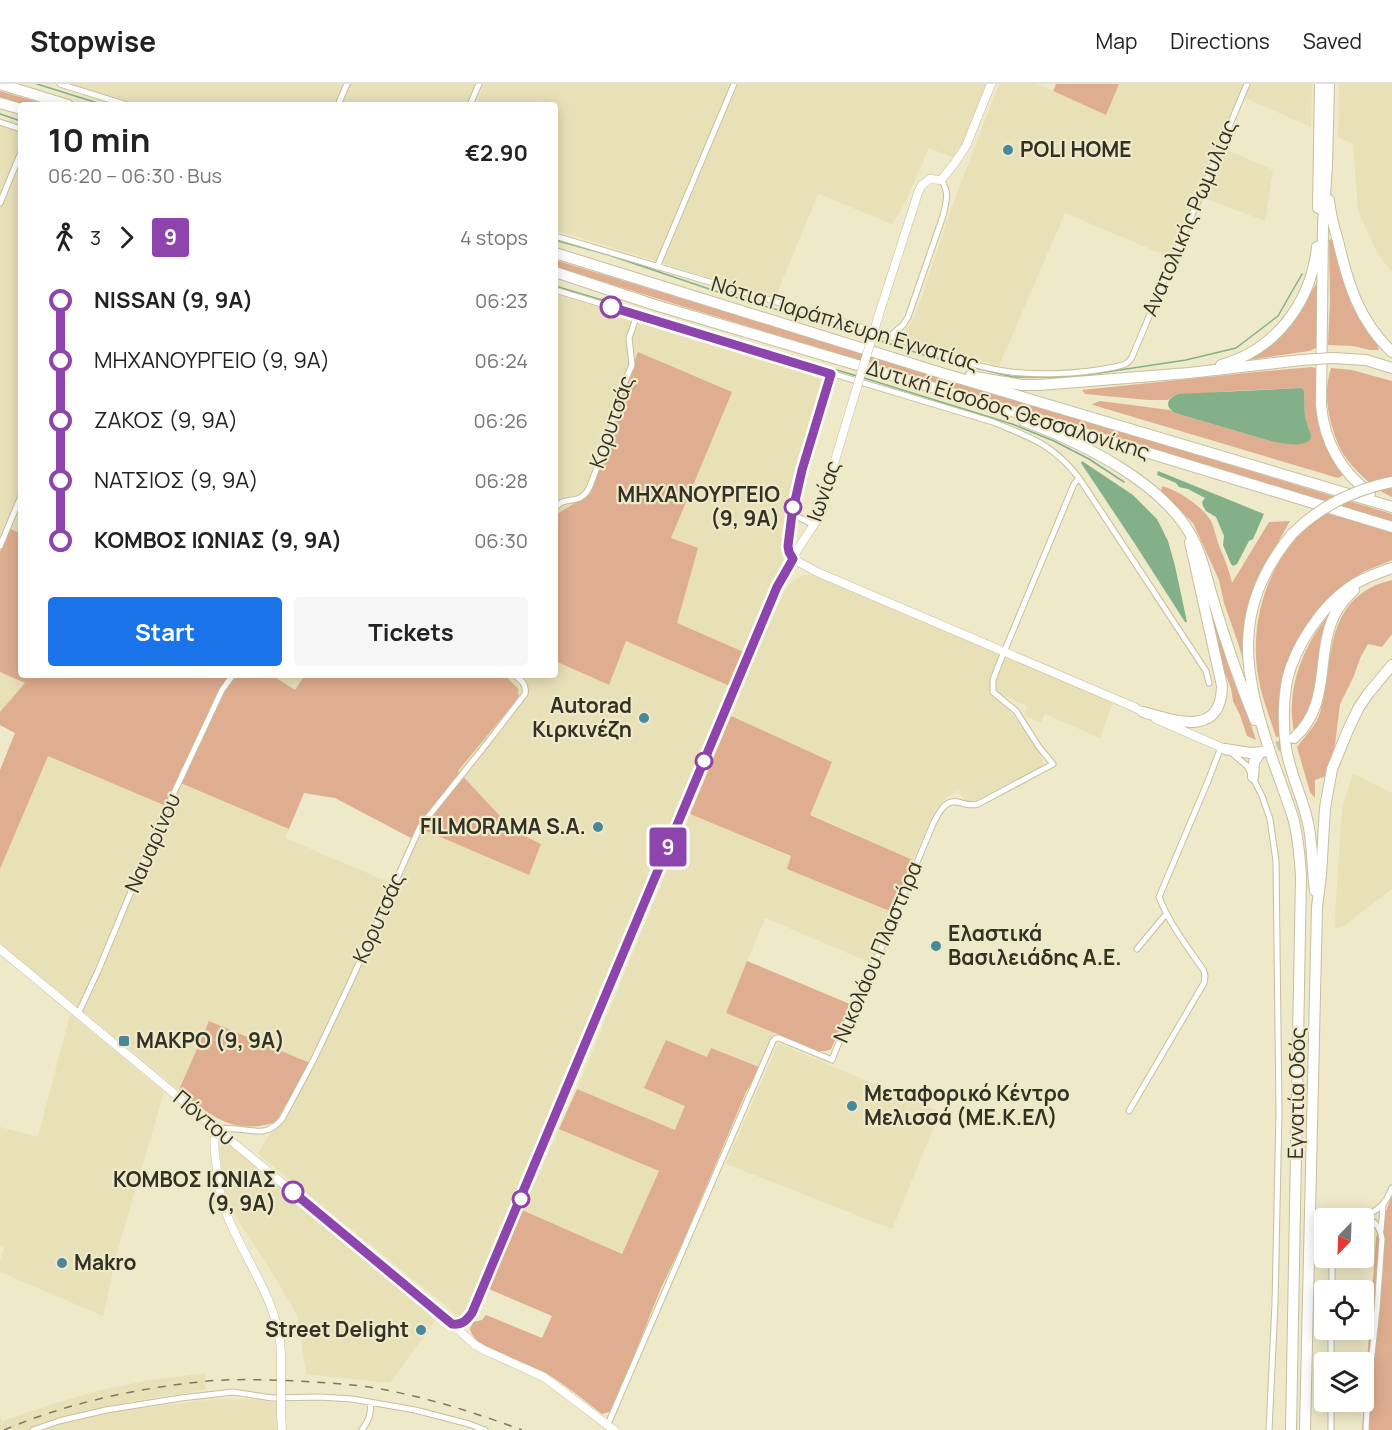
<!DOCTYPE html>
<meta charset="utf-8">
<style>
:root{--surface:#fff;--page:#f6f6f6;--text:#222;--muted:#767676;--line:#e0e0e0;--accent:#1a73e8}
body{margin:0;font-family:Manrope,sans-serif;background:var(--page);color:var(--text);height:100vh;display:flex;flex-direction:column;font-size:22px;white-space:nowrap}
*{box-sizing:border-box;margin:0}
p{font-size:20px;color:var(--muted)}
.icon{flex:none;width:33px;height:33px;fill:none;stroke:currentColor;stroke-width:2;stroke-linecap:round;stroke-linejoin:round}
.map{position:relative;flex:1;overflow:hidden}
.side{position:absolute;left:18px;top:18px;width:540px;height:576px;display:flex;flex-direction:column;background:var(--surface);border-radius:6px;box-shadow:0 3px 15px #0003}
.side>*{flex:none}
.badge{padding:0 12px;border-radius:4px;font-size:21px;line-height:39px}
.needle{width:39px;rotate:203deg}
.buttons{position:absolute;left:1314px;top:1124px;display:grid;gap:12px}
.buttons a{display:grid;place-items:center;width:60px;height:60px;border-radius:6px;background:var(--surface);box-shadow:0 3px 15px #0003;font-size:30px}
.map>.badge{position:absolute;translate:-50% -50%;box-shadow:0 0 0 3px #fff}
.legs{display:flex;align-items:center;gap:9px;height:66px;padding:0 30px;font-size:20px}
.legs p{margin-inline-start:auto}
.headline{display:flex;align-items:center;justify-content:space-between;height:102px;padding:0 30px}
h1{font-size:33px;font-weight:700;line-height:45px}
.action{display:flex;gap:12px;margin-top:auto;padding:12px 30px}
.action a{flex:1;height:69px;border-radius:6px;background:var(--accent);color:#fff;font-size:24px;font-weight:700;line-height:69px;text-align:center}
.action a+a{background:var(--page);color:var(--text)}
ul{padding:0 30px;list-style:none}
li{display:flex;align-items:center;gap:21px;height:60px;font-size:22px}
li i{display:grid;place-items:center;width:9px;height:100%;margin:0 8px;background:currentColor}
li i::after{content:'';width:15px;height:15px;margin:-8px;border:4px solid;border-radius:50%;background:var(--surface)}
li p{margin-inline-start:auto}
li:first-child i{background:linear-gradient(#0000 50%,currentColor 0)}
li:last-child i{background:linear-gradient(currentColor 50%,#0000 0)}
header{display:flex;align-items:center;gap:36px;box-sizing:border-box;height:84px;padding:0 30px;background:var(--surface);border-bottom:2px solid var(--line)}
header strong{font-size:28px}
nav{display:flex;gap:33px;margin-inline-start:auto;font-size:21px}
.map>svg:first-child{display:block}
</style>
<header>
<strong>Stopwise</strong>
<nav><a>Map</a><a>Directions</a><a>Saved</a></nav>
</header>
<div class="map">
<svg width="1392" height="1346" viewBox="0 0 1392 1346">
<rect width="100%" height="100%" fill="#eee9c8"/>
<!-- built -->
<path fill="#e8e1b8" d="M60 0H348L339 21H127Z
M350 0H476L467 21H341Z
M484 0H988L963 61 957 70 952 73 929 64 904 121 892 140 818 110 775 214 555 146V21H475Z
M999 0H1036L1105 30 1119 0H1312L1311 43 1245 14 1223 64 1273 86 1265 137 1204 114 1176 176 1065 129 999 282 903 253 917 227 951 125Z
M1339 0H1392V188L1379 172 1358 127 1353 60 1338 53Z
M0 40 21 47V449L10 445 0 468Z
M555 210 818 290 824 300 796 390 788 435 781 484 746 569 677 539 697 465 671 454 731 308 618 320 616 340 590 410 555 431Z
M804 491H815L1113 618 1100 654 1045 630 1041 639 1026 632 1024 630 1027 622 999 609 997 614 1019 638 1043 676 1042 682 986 714 965 718 958 706 946 714 935 726 913 776 810 730 831 678 731 632 764 551 786 504 793 497Z
M626 557 732 603 466 1233 461 1234 258 1070 310 980 209 937 179 1006 0 859V785L47 671 166 722 177 698 289 745 285 754 391 799 416 742 529 791 541 760 514 747 458 687 519 613 518 604 504 591H555V577L608 601Z
M0 588 26 599 0 628Z
M272 591H305L296 606Z
M1353 689 1392 709V805L1345 841 1334 845 1342 725Z
M690 730 791 773 787 785 892 828 871 879 765 834 726 929 774 948 759 983 711 964 675 1046 577 1005Z
M70 930 164 1008 117 1169 103 1232 0 1188V1177L4 1163 0 1161V1043L38 1053Z
M778 959 940 1028 892 1145 726 1080Z
M559 1045 659 1087 622 1170 522 1127Z
M224 1056 438 1233 390 1299 306 1290 297 1231 267 1180 235 1132 224 1104 220 1063Z
M205 1289 206 1306 152 1314 105 1323 60 1335 28 1346H0V1331L2 1337 53 1320 101 1306 145 1297Z
M215 1315 262 1316 278 1320V1346H41L61 1339 107 1328Z"/>
<!-- green -->
<path fill="#dfad8f" d="M1056 0H1119L1106 31 1053 7Z
M0 7 47 21H23L0 14Z
M1331 155 1334 157 1351 220 1362 239 1377 260 1379 266H1370L1353 262 1328 261 1330 217 1329 156Z
M555 176 1392 430V440L555 183Z
M1317 198H1319V261L1316 264 1309 267 1248 276 1247 275 1286 246 1297 232Z
M638 268 732 308 671 454 698 464 677 539 746 569 732 603 626 557 609 601 555 577V431L590 410 616 340 618 320Z
M1312 283 1317 285 1318 331 1344 389 1342 392 1338 394 1093 321 1092 320 1100 317 1170 326 1175 329 1270 357 1311 351 1305 333 1304 307 1302 304 1232 307 1172 313 1168 316H1148L1085 310 1082 306 1256 288Z
M1331 284 1352 286 1392 297V413C1374 405 1350 383 1341 366 1333 350 1326 325 1327 307 1327 299 1329 291 1331 284Z
M1162 402C1178 406 1203 423 1211 437 1215 445 1216 455 1220 464 1225 476 1229 486 1232 499L1269 438 1290 437 1261 488 1250 516 1244 541 1245 574 1242 573 1238 559 1224 519 1219 496 1193 439 1161 407Z
M1325 429 1392 447V476L1363 488 1352 495 1339 505 1298 558 1281 652 1276 653C1270 633 1261 612 1258 591 1248 530 1273 463 1325 429Z
M10 445 21 449V591H272L295 606 305 591H504L518 604 519 613 458 687 514 747 541 760 529 791 417 743 411 754 335 714 304 709 289 745 178 698 166 722 48 672 0 785V686L15 649 0 641V628L25 599 0 588V468Z
M1392 496V550L1382 563 1368 560 1361 572 1353 594 1340 620 1334 669 1326 692 1315 696V714L1310 708 1297 663C1305 652 1316 642 1320 629 1334 584 1323 530 1370 504 1377 500 1385 498 1392 496Z
M1212 521 1253 647 1256 656 1247 652 1240 631 1233 617 1231 604 1223 584 1212 533Z
M1335 523 1312 626 1294 649C1293 640 1291 630 1292 620 1294 583 1311 551 1335 523Z
M731 632 832 678 810 731 913 776 892 828 787 785 791 772 690 730Z
M747 877 850 920 847 930 831 965 826 967H819L726 929Z
M209 937 310 979 276 1038C233 1052 211 1032 179 1006Z
M666 956 707 973 711 964 759 983 755 993 746 1008 682 1160 661 1204 614 1321 609 1328 602 1330C584 1316 568 1303 549 1291 541 1287 532 1282 523 1279 507 1271 475 1265 470 1245L473 1238 482 1236 486 1231 542 1254 552 1232 489 1205 522 1126 622 1170 659 1087 559 1045 577 1005 675 1046 685 1022 644 1004Z
M1392 1111V1346H1362L1376 1154Z"/>
<!-- water -->
<path fill="#84b089" d="M1302 304 1304 307 1305 333 1311 351 1310 356C1299 364 1283 359 1270 357L1175 329C1163 321 1168 314 1179 310Z
M1082 377 1133 411 1157 435 1168 457 1175 482 1187 538H1185L1135 460 1081 379Z
M1158 387 1264 430 1253 455 1249 457 1237 480 1233 482 1231 480 1223 461 1224 452 1216 433 1206 427 1203 422 1202 418 1205 414 1188 405 1179 403 1176 399 1157 391Z"/>
<g fill="none" stroke-linecap="round" stroke-linejoin="round">
<!-- stream -->
<path stroke="#84b089" stroke-width="1.5" d="M37 0 104 21
M0 30 21 37
M555 156 609 171 718 208 868 253
M555 202 857 292
M875 255 927 272 1013 293H1073L1186 276 1236 264 1278 232 1302 190
M864 294 1012 340 1054 357 1089 375 1124 398"/>
<!-- highway-tunnel -->
<path stroke="#c9c4a7" stroke-width="10" stroke-dasharray="10 5" stroke-linecap="butt" d="M1263 668 1282 661 1293 654"/>
<defs>
<path id="street" d="M60 0 127 21
M338 21 347 0
M470 21 479 0
M0 38 21 45
M0 119 21 68
M555 152C657 183 759 212 861 243 909 257 955 279 1004 287 1035 292 1078 290 1109 284 1114 283 1122 282 1127 279 1130 277 1130 276 1132 273L1247 0
M657 183 734 0
M555 206 993 338C1031 354 1053 360 1079 394L1206 587 1209 599
M889 253 903 241 908 233 943 132C946 118 950 108 941 96
M555 424C565 410 580 424 590 402L610 349 614 331 615 320 632 281 629 254 637 231
M792 430 814 441
M0 462 21 412
M793 475 789 468 788 462 792 430 802 386 831 290
M1233 670 1247 682 1262 712 1270 735 1276 777 1279 1028 1275 1220 1269 1346
M1137 865 1166 830
M78 930 98 887 157 745 222 606 233 591
M1129 1027 1204 899 1205 892 1204 887C1187 862 1170 841 1159 813L1208 697 1221 663
M218 1044C224 1045 231 1044 237 1045 258 1047 267 1052 282 1035L314 975 350 899 420 743 484 663 525 610C527 601 521 595 514 591
M1365 1133C1380 1124 1385 1121 1392 1104
M1346 1134C1363 1127 1380 1137 1382 1155L1377 1225 1368 1306 1366 1346
M1381 1146 1383 1122
M1332 1206V1173
M1331 1278V1245
M608 1340 773 957 776 954H779L832 976 855 917 880 867 933 740C938 730 945 715 958 718 966 720 970 722 978 720L1053 680 1039 663 1016 627 993 608V596L999 580 1074 400 1079 394
M33 1346 59 1337 106 1326 181 1314 233 1308 272 1314 320 1313 352 1315 415 1326 469 1340 485 1346
M362 1346C368 1337 372 1330 370 1318
M1331 1346V1317"/>
<path id="secondary" d="M880 227 919 106 922 101 930 95 941 96 954 80 966 62 991 0
M793 475 817 488 1134 623 1146 630
M1156 635 1225 665
M0 865 452 1240 474 1260 484 1266 544 1293 614 1346
M216 1044C213 1058 215 1071 217 1085 218 1099 220 1113 225 1126 243 1175 280 1217 281 1271
M452 1240C466 1242 472 1231 477 1219L777 503 799 463 817 436 854 313
M281 1331 282 1346"/>
<path id="highway" d="M0 0 68 21
M1329 0 1327 82 1323 140 1321 321C1324 357 1341 388 1370 409
M0 19 21 25
M1329 116C1330 130 1334 143 1338 157 1348 200 1359 237 1392 268
M1318 124 1320 0
M555 169 938 288 1392 423
M555 188 655 221 972 315 1392 443
M1333 274 1366 276 1392 284
M1221 281C1276 266 1311 218 1317 163
M970 292 1022 301H1039L1189 289 1301 276
M1024 337C1082 359 1168 400 1195 459 1204 477 1207 497 1213 515 1225 556 1239 597 1255 636
M1143 628C1175 637 1221 654 1222 602L1190 458
M1294 654C1332 620 1315 573 1334 532 1339 521 1346 514 1354 506
M1225 665 1250 669 1263 668
M1253 693 1254 678 1260 669
M1315 807C1312 785 1313 761 1308 739 1303 714 1290 690 1286 664 1283 642 1283 618 1287 596 1295 562 1322 522 1350 503 1362 494 1378 489 1392 484
M1291 1346 1301 792C1300 774 1298 755 1294 737 1288 717 1280 697 1273 677 1244 591 1229 526 1292 450
M1305 1346 1317 823 1321 791 1325 724 1332 685 1348 646 1359 623 1368 610 1392 581"/>
</defs>
<!-- street casing -->
<use href="#street" stroke="#c5bf9f" stroke-width="7"/>
<!-- secondary casing -->
<use href="#secondary" stroke="#c5bf9f" stroke-width="9"/>
<!-- highway casing -->
<use href="#highway" stroke="#c5bf9f" stroke-width="12"/>
<!-- street -->
<use href="#street" stroke="#fff" stroke-width="5"/>
<!-- secondary -->
<use href="#secondary" stroke="#fff" stroke-width="8"/>
<!-- highway -->
<use href="#highway" stroke="#fff" stroke-width="10"/>
<!-- rail -->
<path stroke="#7b7864" stroke-width="1.5" stroke-dasharray="8 8" stroke-linecap="butt" d="M4 1346C65 1320 132 1305 199 1298 232 1294 266 1296 299 1297 326 1299 354 1300 381 1305 429 1314 476 1329 522 1346"/>
<defs>
<path id="secondary-bridge" d="M854 313 880 227
M281 1271V1331"/>
<path id="highway-bridge" d="M1301 276 1333 274
M1292 450C1320 422 1353 406 1392 398"/>
</defs>
<!-- secondary-bridge casing -->
<use href="#secondary-bridge" stroke="#c5bf9f" stroke-width="9" stroke-linecap="butt"/>
<!-- highway-bridge casing -->
<use href="#highway-bridge" stroke="#c5bf9f" stroke-width="12" stroke-linecap="butt"/>
<!-- secondary-bridge -->
<use href="#secondary-bridge" stroke="#fff" stroke-width="8"/>
<!-- highway-bridge -->
<use href="#highway-bridge" stroke="#fff" stroke-width="10"/>
</g>
<g fill="none" stroke-linecap="round" stroke-linejoin="round">
<defs>
<path id="line-1" d="M293 1108 452 1240C462 1241 466 1237 472 1229L777 503 793 475 789 468 788 462 792 430 802 386 831 290 611 223"/>
</defs>
<!-- line-1 casing -->
<use href="#line-1" stroke="#fff" stroke-width="14"/>
<!-- line-1 -->
<use href="#line-1" stroke="#8e44ad" stroke-width="9"/>
</g>
<!-- markers -->
<g fill="#47889b" stroke="#eee9c8" stroke-width="2">
<circle cx="1008" cy="66" r="6"/>
<circle cx="644" cy="634" r="6"/>
<circle cx="598" cy="743" r="6"/>
<circle cx="936" cy="862" r="6"/>
<rect x="118" y="951" width="12" height="12" rx="3"/>
<circle cx="852" cy="1022" r="6"/>
<circle cx="62" cy="1179" r="6"/>
<circle cx="421" cy="1246" r="6"/>
</g>
<g fill="#fff" stroke="#8e44ad" stroke-width="3">
<circle cx="611" cy="223" r="10"/>
<circle cx="793" cy="423" r="8"/>
<circle cx="704" cy="677" r="8"/>
<circle cx="293" cy="1108" r="10"/>
<circle cx="521" cy="1115" r="8"/>
</g>
<g text-anchor="middle" stroke-width="4.5" stroke-linejoin="round" paint-order="stroke">
<!-- poi labels -->
<g font-size="21" font-weight="bold" fill="#333124" stroke="#eee9c8" text-anchor="start">
<text x="1020" y="73">POLI HOME</text>
<text x="632" y="629" text-anchor="end">Autorad<tspan x="632" dy="24">Κιρκινέζη</tspan></text>
<text x="586" y="750" text-anchor="end">FILMORAMA S.A.</text>
<text x="948" y="857">Ελαστικά<tspan x="948" dy="24">Βασιλειάδης Α.Ε.</tspan></text>
<text x="136" y="964">ΜΑΚΡΟ (9, 9Α)</text>
<text x="864" y="1017">Μεταφορικό Κέντρο<tspan x="864" dy="24">Μελισσά (ΜΕ.Κ.ΕΛ)</tspan></text>
<text x="74" y="1186">Makro</text>
<text x="409" y="1253" text-anchor="end">Street Delight</text>
</g>
<!-- street labels -->
<g font-size="21" fill="#333124" stroke="#eee9c8">
<text transform="translate(1190 134) rotate(-67)" y="7">Ανατολικής Ρωμυλίας</text>
<text transform="translate(845 240) rotate(17)" y="7">Νότια Παράπλευρη Εγνατίας</text>
<text transform="translate(1008 326) rotate(17)" y="7">Δυτική Είσοδος Θεσσαλονίκης</text>
<text transform="translate(612 338) rotate(-71)" y="7">Κορυτσάς</text>
<text transform="translate(824 407) rotate(-71)" y="7">Ιωνίας</text>
<text transform="translate(153 759) rotate(-66)" y="7">Ναυαρίνου</text>
<text transform="translate(379 834) rotate(-66)" y="7">Κορυτσάς</text>
<text transform="translate(878 868) rotate(-67)" y="7">Νικολάου Πλαστήρα</text>
<text transform="translate(1297 1009) rotate(-89)" y="7">Εγνατία Οδός</text>
<text transform="translate(204 1034) rotate(40)" y="7">Πόντου</text>
</g>
<!-- stop labels -->
<g font-size="21" font-weight="bold" fill="#333124" stroke="#eee9c8" text-anchor="end">
<text x="780" y="418">ΜΗΧΑΝΟΥΡΓΕΙΟ<tspan x="780" dy="24">(9, 9Α)</tspan></text>
<text x="276" y="1103">ΚΟΜΒΟΣ ΙΩΝΙΑΣ<tspan x="276" dy="24">(9, 9Α)</tspan></text>
</g>
</g>
</svg>
<div class="buttons">
<a><svg class="needle" viewBox="-14 -14 28 28"><path d="M0-13l5 13h-10z" fill="#e53935"/><path d="M0 13l5-13h-10z" fill="#767676"/></svg></a>
<a><svg class="icon" aria-label="locate" viewBox="0 0 24 24"><circle cx="12" cy="12" r="6"/><path d="M12 2v4M12 18v4M2 12h4M18 12h4"/></svg></a>
<a><svg class="icon" aria-label="layers" viewBox="0 0 24 24"><path d="M12 4l9 5-9 5-9-5zM3 14l9 5 9-5"/></svg></a>
</div>
<b class="badge" style="left:668px;top:763px;background:#8e44ad;color:#fff">9</b>
<section class="side">
<div class="headline"><div><h1>10 min</h1><p>06:20 – 06:30 · Bus</p></div><b>€2.90</b></div>
<div class="legs"><svg class="icon" aria-label="walk" viewBox="0 0 24 24"><circle cx="13" cy="4" r="2"/><path d="M13 8l-2 6 4 7M11 14l-3 7M7 12l3-4h3l4 4"/></svg>3<svg class="icon" aria-label="forward" viewBox="0 0 24 24"><path d="M9 5l7 7-7 7"/></svg><b class="badge" style="background:#8e44ad;color:#fff">9</b><p>4 stops</p></div>
<ul>
<li><i style="color:#8e44ad"></i><b>NISSAN (9, 9Α)</b><p>06:23</p></li>
<li><i style="color:#8e44ad"></i><span>ΜΗΧΑΝΟΥΡΓΕΙΟ (9, 9Α)</span><p>06:24</p></li>
<li><i style="color:#8e44ad"></i><span>ΖΑΚΟΣ (9, 9Α)</span><p>06:26</p></li>
<li><i style="color:#8e44ad"></i><span>ΝΑΤΣΙΟΣ (9, 9Α)</span><p>06:28</p></li>
<li><i style="color:#8e44ad"></i><b>ΚΟΜΒΟΣ ΙΩΝΙΑΣ (9, 9Α)</b><p>06:30</p></li>
</ul>
<div class="action"><a>Start</a><a>Tickets</a></div>
</section>
</div>
